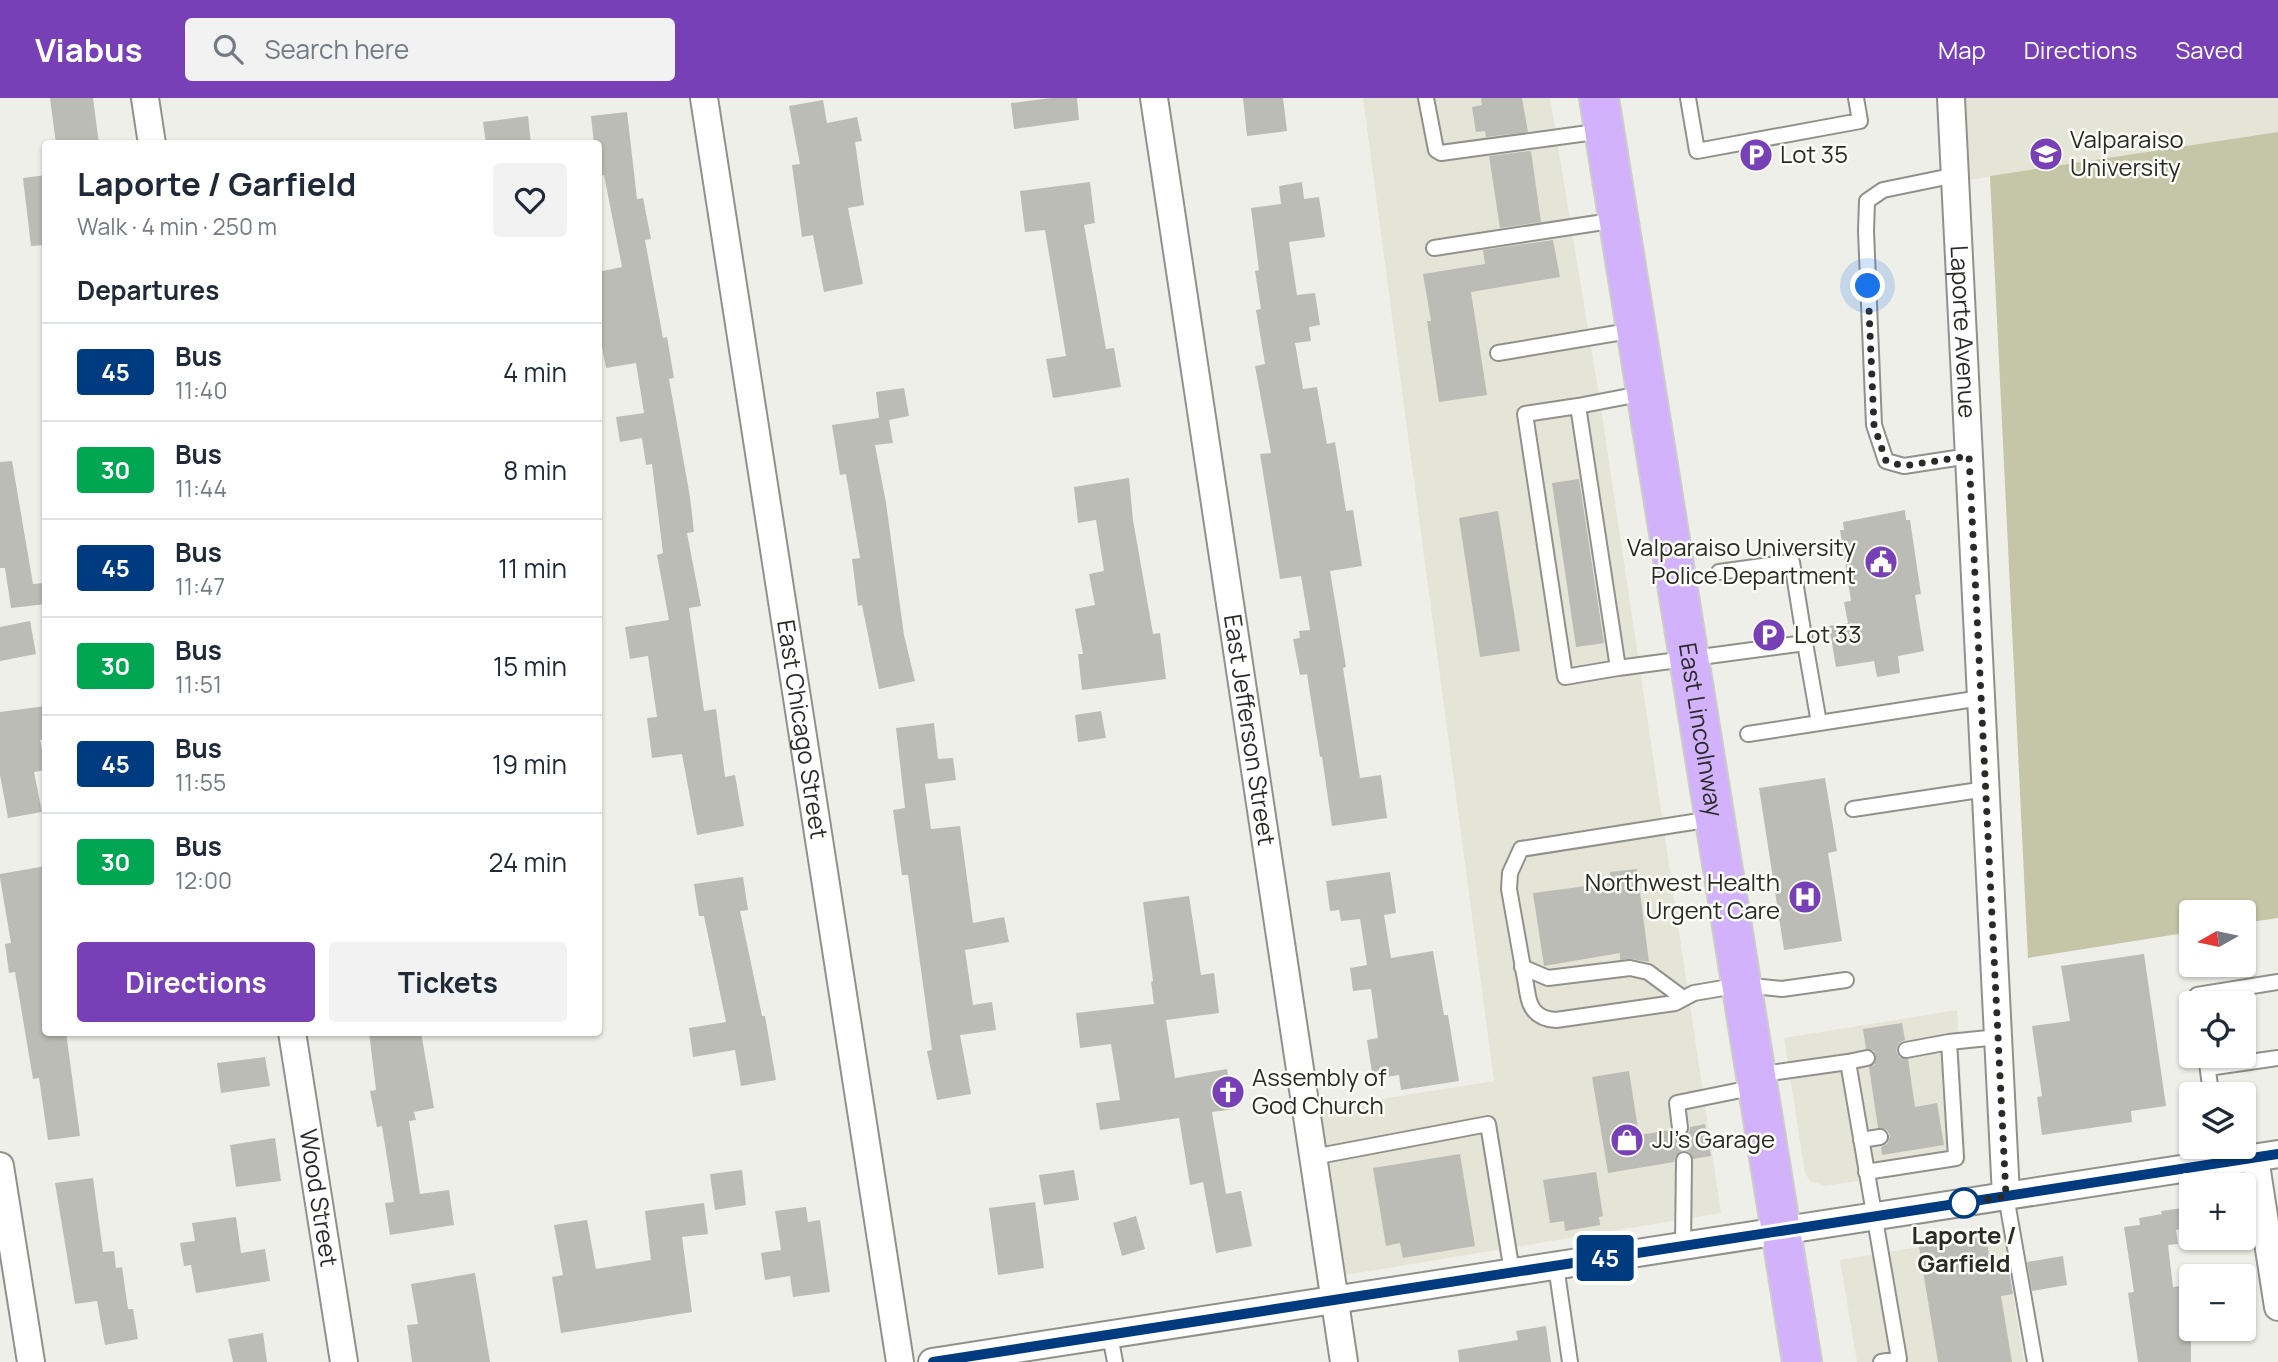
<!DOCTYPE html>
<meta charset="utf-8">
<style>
:root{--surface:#fff;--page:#f2f2f3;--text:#1f2937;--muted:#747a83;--line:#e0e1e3;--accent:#7840b6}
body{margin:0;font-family:Manrope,sans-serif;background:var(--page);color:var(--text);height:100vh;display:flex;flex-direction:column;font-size:26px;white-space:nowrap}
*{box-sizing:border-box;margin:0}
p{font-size:23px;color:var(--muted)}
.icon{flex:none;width:38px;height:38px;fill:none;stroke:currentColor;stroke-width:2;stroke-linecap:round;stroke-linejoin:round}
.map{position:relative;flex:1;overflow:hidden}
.details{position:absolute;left:42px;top:42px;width:560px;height:896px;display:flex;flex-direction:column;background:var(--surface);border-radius:7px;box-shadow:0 2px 5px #0004}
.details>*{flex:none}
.badge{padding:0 14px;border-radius:5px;font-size:24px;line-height:46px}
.needle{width:46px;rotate:261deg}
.buttons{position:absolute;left:2179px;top:802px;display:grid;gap:14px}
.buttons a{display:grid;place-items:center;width:77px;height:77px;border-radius:7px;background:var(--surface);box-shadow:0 2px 5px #0004;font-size:35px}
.you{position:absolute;width:35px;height:35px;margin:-18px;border:5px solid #fff;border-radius:50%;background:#1a73e8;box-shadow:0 0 0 10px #1a73e833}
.map>.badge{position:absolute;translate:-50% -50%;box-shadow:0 0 0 4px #fff}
h2{padding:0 35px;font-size:26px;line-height:63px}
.round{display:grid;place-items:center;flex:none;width:74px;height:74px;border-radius:7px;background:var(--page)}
.overview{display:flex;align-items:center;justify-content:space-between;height:119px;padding:0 35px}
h1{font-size:33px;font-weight:700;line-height:52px}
.action{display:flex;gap:14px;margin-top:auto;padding:14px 35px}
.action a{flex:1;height:80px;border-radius:7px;background:var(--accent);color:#fff;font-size:28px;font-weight:700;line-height:80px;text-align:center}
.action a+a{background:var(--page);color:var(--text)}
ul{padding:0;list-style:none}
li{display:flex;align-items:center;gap:21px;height:98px;padding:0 35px;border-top:2px solid var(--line)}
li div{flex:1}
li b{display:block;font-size:26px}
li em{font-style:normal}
li .badge{min-width:77px;font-weight:700;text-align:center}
header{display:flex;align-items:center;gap:42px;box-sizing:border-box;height:98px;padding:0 35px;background:var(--accent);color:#fff}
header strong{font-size:33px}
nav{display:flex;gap:38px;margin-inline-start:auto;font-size:24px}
.search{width:490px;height:63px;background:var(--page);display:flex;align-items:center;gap:18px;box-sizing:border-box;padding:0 24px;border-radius:7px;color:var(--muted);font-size:26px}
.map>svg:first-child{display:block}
</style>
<header>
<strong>Viabus</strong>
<div class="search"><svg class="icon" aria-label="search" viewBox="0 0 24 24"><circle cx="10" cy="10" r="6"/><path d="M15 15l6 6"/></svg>Search here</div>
<nav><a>Map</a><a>Directions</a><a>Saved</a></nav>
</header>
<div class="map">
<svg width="2278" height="1264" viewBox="0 0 2278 1264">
<rect width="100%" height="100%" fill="#efefe9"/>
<!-- built -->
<path fill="#e4e5d7" d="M1363 0H1550L1600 303 1721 1115 1345 1177 1319 1011 1494 983Z
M1951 0H2278V34L1956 84Z
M1957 912 1966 1065 1825 1088 1810 1083 1805 1075 1784 940Z
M2003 1135 2024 1264H1857L1840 1162Z"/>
<!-- green -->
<path fill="#c4c6a7" d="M2278 34V820L2244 825V814H2191V834L2028 860 1990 78Z"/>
<!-- building -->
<path fill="#bbbcb5" d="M50 0H93L99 46H56Z
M1051 0H1077L1079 22 1014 31 1011 5Z
M1243 0H1283L1287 33 1247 38Z
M1481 0H1522L1528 34 1486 39 1485 33 1476 34 1472 9 1482 7Z
M823 2 827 25 857 19 862 43 855 44 864 107 848 110 863 186 824 194 813 137 802 139 792 67 800 66 789 8Z
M627 14 637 101 643 100 651 141 645 142 663 240 667 239 674 280 669 281 690 399 694 434 687 435 701 508 689 510 704 613 716 611 725 679 735 677 744 728 697 737 682 656 652 660 647 620 657 619 648 558 630 561 625 529 669 522 657 457 663 455 652 366 646 367 642 340 620 344 616 319 644 315 636 265 606 270 598 228V174L622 169 604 77 598 78V46H594L591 18Z
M528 18 531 46H486L483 24Z
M1531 53 1541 124 1500 130 1489 58Z
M46 77V147L31 148 23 80Z
M1090 84 1095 125 1084 127 1106 251 1114 250 1121 289 1053 300 1046 261 1066 258 1045 132 1025 134 1020 93Z
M1302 84 1304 101 1319 99 1325 139 1289 144 1297 197 1315 195 1320 227 1309 229 1311 243 1295 245 1303 291 1317 289 1327 346 1335 344 1346 413 1353 412 1362 468 1330 473 1346 569 1343 570 1360 680 1381 677 1387 720 1332 728 1322 659H1320L1307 576 1300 577 1293 541 1300 540 1299 533 1310 532 1301 478 1280 481 1260 356 1271 355 1255 268 1265 266 1256 212 1261 211 1255 173 1259 172 1251 110 1281 106 1279 88Z
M1553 142 1560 179 1471 194 1487 297 1439 304 1427 223H1431L1423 176 1485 166 1483 152Z
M904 290 909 318 889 322 893 345 875 347 886 405 904 537 915 583 879 591 862 507 858 508 852 461 860 460 846 376 840 377 832 327 879 320 876 294Z
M12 363 33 486 44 485 46 506 11 510 5 470H0V364Z
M1129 380 1133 422 1153 536 1160 535 1166 581 1082 592 1078 556H1083L1075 511 1095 507 1089 476 1104 473 1096 422 1078 425 1074 389Z
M1579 381 1604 545 1576 549 1552 385Z
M1905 412 1906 422H1910L1921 496 1915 497 1924 553 1898 558 1900 575 1877 579 1874 563 1836 569 1829 528 1848 525 1844 504 1851 503 1840 432H1844L1843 424Z
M1498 413 1520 553 1480 559 1459 420Z
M30 523 36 556 0 563V529Z
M46 608V641L40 642 46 672 34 674 42 714 8 720 0 677V614Z
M1101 613 1106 640 1078 644 1075 617Z
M934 625 938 661 953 660 956 682 925 686 931 731 960 728 973 825 1004 819 1009 844 965 852 973 907 992 904 996 932 960 937 971 996 937 1002 927 953 932 952 908 777H902L893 712 905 710 896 630Z
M1825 680 1837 753 1828 755 1842 843 1784 852 1759 690Z
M46 768V934H66L80 1038 48 1042 39 980 33 981 15 874 9 875 5 846 11 845 0 780V776Z
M1637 771 1649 864 1632 861 1620 862V855L1544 868 1533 795 1610 785V774Z
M1390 774 1396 815 1384 817 1391 860 1433 853 1444 917H1448L1459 983 1401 992 1399 977 1373 981 1367 942 1378 940 1371 891 1353 893 1350 870 1367 867 1360 821 1341 823 1339 812 1330 813 1326 783Z
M743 779 748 812 740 813 762 918H765L776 982 741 988 735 952 693 959 689 930 726 924 704 818H699L694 786Z
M1189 798 1201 877 1214 875 1219 915 1166 922 1175 980 1227 971 1234 1011 1212 1014 1226 1096 1241 1093 1252 1148 1216 1155 1203 1084 1190 1087 1179 1020 1100 1032 1096 1005 1120 1002 1111 946 1080 950 1076 915 1154 906 1151 884 1153 883 1143 804Z
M2144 856 2166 1008 2131 1013 2132 1024 2042 1037 2037 999 2042 998 2032 928 2070 923 2061 868Z
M1902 925 1905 942 1899 945 1896 953 1899 959 1908 961 1915 1009 1937 1005 1944 1047 1882 1057 1881 1049 1887 1046 1890 1038 1887 1032 1878 1030 1869 969 1874 967 1876 959 1874 953 1866 951 1863 931Z
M369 934H421L434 1010 414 1014 416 1022 409 1023 420 1096 449 1092 454 1127 390 1137 385 1105 394 1104 382 1028 377 1029 370 993 376 992Z
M265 959 270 988 221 995 217 965Z
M1629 973 1639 1037 1671 1032 1676 1039H1682L1689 1034 1690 1029 1705 1026 1711 1058 1693 1061 1689 1054 1683 1052 1676 1057 1674 1064 1608 1075 1592 979Z
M275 1040 281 1083 236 1089 230 1047Z
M1460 1056 1475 1148 1403 1160 1400 1145 1386 1148 1373 1070Z
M742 1072 746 1107 715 1112 710 1076Z
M1074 1072 1079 1102 1044 1107 1039 1077Z
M1596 1074 1603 1118 1599 1119 1600 1127 1565 1133 1564 1123 1550 1125 1543 1082Z
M93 1080 103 1154 114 1153 116 1170 122 1169 128 1211H133L138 1241 105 1247 97 1203 75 1206 55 1085Z
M1035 1104 1044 1170 998 1177 989 1110Z
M704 1105 708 1136 682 1139 692 1214 561 1235 552 1179 563 1177 554 1127 587 1122 596 1171 651 1162 645 1113Z
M806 1109 808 1124 820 1122 830 1194 793 1199 790 1178 765 1182 761 1155 781 1152 775 1113Z
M2183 1110 2186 1130 2176 1132 2178 1146 2168 1147 2173 1189 2191 1186V1264H2138L2128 1195 2134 1194 2124 1129 2140 1127 2139 1120 2162 1116 2161 1113Z
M1136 1118 1145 1151 1122 1158 1113 1125Z
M236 1119 241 1155 265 1151 270 1183 196 1195 191 1167 184 1168 180 1145 195 1143 192 1125Z
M1986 1138 1991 1170 2008 1167 2013 1196 2001 1198 2012 1264H1938L1919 1149Z
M2063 1158 2067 1187 2032 1193 2027 1164Z
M475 1175 490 1264H412L407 1227 418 1226 411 1186Z
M1546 1228 1551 1264H1459L1458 1252 1518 1242 1516 1233Z
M263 1235 267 1264H233L228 1241Z"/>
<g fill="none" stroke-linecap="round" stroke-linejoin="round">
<defs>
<path id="lane" d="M1426 0 1436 52 1441 55 1603 33
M1688 0 1697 53 1860 23 1856 0
M1956 77 1883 92 1867 103 1866 133 1874 327 1886 363 1904 368 1969 358
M1434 150 1617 122
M1498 255 1635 232
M1578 308 1645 295
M1719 474 1792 464 1805 545
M1618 570 1565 579 1525 316 1578 308 1618 570 1805 545 1819 625 1981 600
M1748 636 1819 625
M1853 711 1986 691
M1712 721 1521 751 1510 775 1509 791 1528 898C1531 914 1540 921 1556 922L1675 905 1694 895 1741 887 1782 891 1846 882
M1522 869 1548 880 1630 870 1648 874 1683 900
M2198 905 2197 897 2278 884
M1906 952 1949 944
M2206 957 2211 996
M1848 964 1867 960
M2208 970 2278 960
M1756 977 1848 964 1899 1261 1881 1264
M1680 1030 1677 1005 1756 989
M1861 1042 1880 1039
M1313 1059 1488 1026 1512 1174
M1866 1074 1956 1060 1949 944 1998 939
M2006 1098 2035 1264
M1683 1148 1684 1062
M1556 1168 1570 1264
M1110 1237 1115 1264"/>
<g id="street">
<path d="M145 0 152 46"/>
<path id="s1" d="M704 0 900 1264"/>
<path id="s2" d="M1154 0 1344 1264"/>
<path id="s3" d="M1951 0 2006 1098"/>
<path id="s4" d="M292 934 344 1264"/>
<path d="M2255 1060 2278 1209"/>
<path d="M0 1068 31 1264"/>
<path d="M932 1264 2278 1056"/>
</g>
<g id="primary">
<path id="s5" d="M1599 0 1802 1264"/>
</g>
</defs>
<!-- lane casing -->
<use href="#lane" stroke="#91918c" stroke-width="18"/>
<!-- street casing -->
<use href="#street" stroke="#91918c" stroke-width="30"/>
<!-- primary casing -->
<use href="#primary" stroke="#cccccb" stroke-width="42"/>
<!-- lane -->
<use href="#lane" stroke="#fff" stroke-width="14"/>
<!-- street -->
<use href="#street" stroke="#fff" stroke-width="26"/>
<!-- primary -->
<use href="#primary" stroke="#d1b2fb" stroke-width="38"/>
</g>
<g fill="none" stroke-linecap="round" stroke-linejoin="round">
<defs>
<path id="line" d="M933 1264 2278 1056"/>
</defs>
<!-- line casing -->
<use href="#line" stroke="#fff" stroke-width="16"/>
<!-- line -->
<use href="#line" stroke="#003b80" stroke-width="10"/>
<!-- walk -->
<path stroke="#2a2b28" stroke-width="7" stroke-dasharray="0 12.6" d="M1868 188 1874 327 1886 363 1903 368 1969 358 2006 1098 1953 1107 1964 1105"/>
</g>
<!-- icons -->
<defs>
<symbol id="university-disc" viewBox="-11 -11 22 22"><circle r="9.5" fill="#7840b6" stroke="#fcfdf6"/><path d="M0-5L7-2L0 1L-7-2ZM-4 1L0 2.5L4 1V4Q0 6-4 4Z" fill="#fff"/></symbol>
<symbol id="parking-disc" viewBox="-11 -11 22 22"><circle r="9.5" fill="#7840b6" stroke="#fcfdf6"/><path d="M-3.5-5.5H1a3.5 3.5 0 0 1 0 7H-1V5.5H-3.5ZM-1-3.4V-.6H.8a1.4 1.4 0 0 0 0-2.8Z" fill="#fff"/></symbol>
<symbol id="civic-disc" viewBox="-11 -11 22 22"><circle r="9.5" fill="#7840b6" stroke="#fcfdf6"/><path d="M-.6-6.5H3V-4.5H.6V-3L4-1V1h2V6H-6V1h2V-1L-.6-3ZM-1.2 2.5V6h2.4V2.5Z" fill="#fff"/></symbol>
<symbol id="hospital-disc" viewBox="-11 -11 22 22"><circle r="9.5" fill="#7840b6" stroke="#fcfdf6"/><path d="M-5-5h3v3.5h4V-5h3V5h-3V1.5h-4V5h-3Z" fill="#fff"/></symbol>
<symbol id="church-disc" viewBox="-11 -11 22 22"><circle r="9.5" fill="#7840b6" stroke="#fcfdf6"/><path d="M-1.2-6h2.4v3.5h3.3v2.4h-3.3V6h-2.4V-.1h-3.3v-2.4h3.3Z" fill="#fff"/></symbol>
<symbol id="shop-disc" viewBox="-11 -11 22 22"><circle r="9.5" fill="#7840b6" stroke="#fcfdf6"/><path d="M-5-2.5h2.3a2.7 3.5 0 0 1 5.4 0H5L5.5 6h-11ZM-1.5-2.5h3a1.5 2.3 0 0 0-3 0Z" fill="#fff"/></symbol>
</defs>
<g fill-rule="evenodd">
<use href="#university-disc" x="2027" y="37" width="38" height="38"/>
<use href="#parking-disc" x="1737" y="38" width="38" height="38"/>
<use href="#civic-disc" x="1862" y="445" width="38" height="38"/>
<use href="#parking-disc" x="1750" y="518" width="38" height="38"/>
<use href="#hospital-disc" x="1786" y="780" width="38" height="38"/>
<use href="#church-disc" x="1209" y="975" width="38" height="38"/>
<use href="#shop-disc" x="1608" y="1023" width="38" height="38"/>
</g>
<!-- markers -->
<circle fill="#fff" stroke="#003b80" stroke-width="3.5" cx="1964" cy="1105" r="14"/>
<g text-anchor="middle" stroke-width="5" stroke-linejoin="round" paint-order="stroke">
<!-- poi labels -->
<g font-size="24" fill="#2a2b28" stroke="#fcfdf6" text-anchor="start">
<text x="2070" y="50">Valparaiso<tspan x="2070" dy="28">University</tspan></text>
<text x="1780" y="65">Lot 35</text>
<text x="1856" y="458" text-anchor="end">Valparaiso University<tspan x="1856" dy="28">Police Department</tspan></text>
<text x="1794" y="545">Lot 33</text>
<text x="1780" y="793" text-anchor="end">Northwest Health<tspan x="1780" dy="28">Urgent Care</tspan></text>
<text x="1252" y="988">Assembly of<tspan x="1252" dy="28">God Church</tspan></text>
<text x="1652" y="1050">JJ's Garage</text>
</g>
<!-- street labels -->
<g font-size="24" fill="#2a2b28" stroke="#fcfdf6">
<text dy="8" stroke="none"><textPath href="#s3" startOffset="234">Laporte Avenue</textPath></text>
<text dy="8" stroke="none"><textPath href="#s1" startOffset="639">East Chicago Street</textPath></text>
<text dy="8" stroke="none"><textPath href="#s2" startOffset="639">East Jefferson Street</textPath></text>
<text dy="8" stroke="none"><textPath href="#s5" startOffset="640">East Lincolnway</textPath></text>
<text dy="8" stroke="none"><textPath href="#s4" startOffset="168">Wood Street</textPath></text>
</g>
<!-- stop labels -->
<g font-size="24" font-weight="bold" fill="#2a2b28" stroke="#fcfdf6">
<text x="1964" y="1146">Laporte /<tspan x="1964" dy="28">Garfield</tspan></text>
</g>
</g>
</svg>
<div class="buttons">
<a><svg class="needle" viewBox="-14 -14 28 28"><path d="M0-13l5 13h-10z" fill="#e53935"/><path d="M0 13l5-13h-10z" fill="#747a83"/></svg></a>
<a><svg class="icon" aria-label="locate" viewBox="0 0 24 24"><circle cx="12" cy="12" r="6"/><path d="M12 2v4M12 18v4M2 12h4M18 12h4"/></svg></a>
<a><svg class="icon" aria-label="layers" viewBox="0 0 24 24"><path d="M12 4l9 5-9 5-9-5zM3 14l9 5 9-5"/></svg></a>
<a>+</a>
<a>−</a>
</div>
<div class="you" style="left:1868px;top:188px"></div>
<b class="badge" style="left:1605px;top:1160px;background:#003b80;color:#fff">45</b>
<section class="details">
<div class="overview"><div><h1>Laporte / Garfield</h1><p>Walk · 4 min · 250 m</p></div><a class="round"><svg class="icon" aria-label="heart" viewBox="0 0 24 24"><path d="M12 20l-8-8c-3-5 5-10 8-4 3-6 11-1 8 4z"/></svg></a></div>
<h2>Departures</h2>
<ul>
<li><span class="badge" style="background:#003b80;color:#fff">45</span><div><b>Bus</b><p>11:40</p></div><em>4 min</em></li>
<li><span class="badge" style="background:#00a651;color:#fff">30</span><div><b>Bus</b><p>11:44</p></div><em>8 min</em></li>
<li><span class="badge" style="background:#003b80;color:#fff">45</span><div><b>Bus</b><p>11:47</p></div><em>11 min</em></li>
<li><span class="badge" style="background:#00a651;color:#fff">30</span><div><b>Bus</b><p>11:51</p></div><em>15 min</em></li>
<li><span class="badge" style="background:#003b80;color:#fff">45</span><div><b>Bus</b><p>11:55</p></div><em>19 min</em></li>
<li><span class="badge" style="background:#00a651;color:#fff">30</span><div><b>Bus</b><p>12:00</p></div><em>24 min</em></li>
</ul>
<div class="action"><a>Directions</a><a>Tickets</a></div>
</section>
</div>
